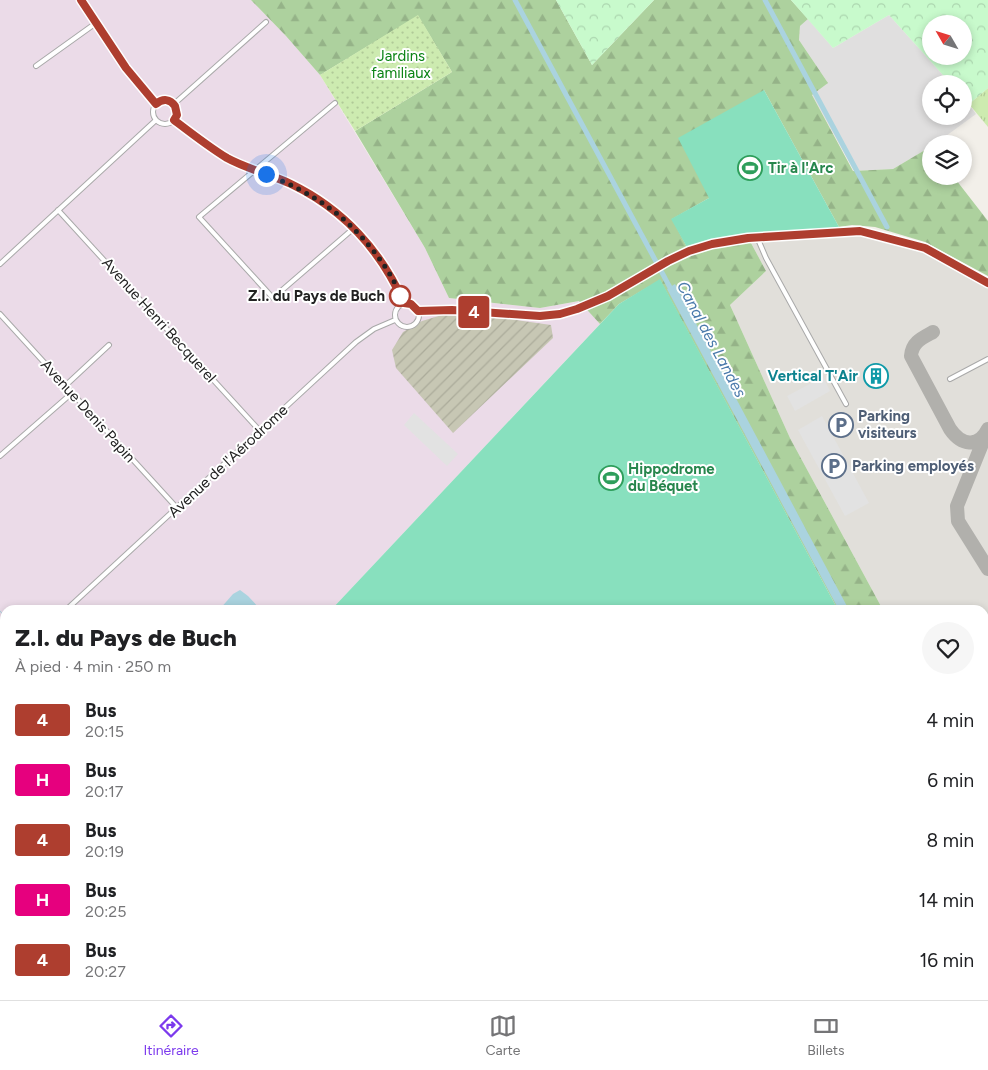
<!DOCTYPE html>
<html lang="fr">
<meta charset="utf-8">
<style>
:root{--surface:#fff;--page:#f6f6f6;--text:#202124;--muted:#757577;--line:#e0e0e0;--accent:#7c3aed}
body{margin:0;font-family:Figtree,sans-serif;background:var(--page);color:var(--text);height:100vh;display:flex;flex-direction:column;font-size:19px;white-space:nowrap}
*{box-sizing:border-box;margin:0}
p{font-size:16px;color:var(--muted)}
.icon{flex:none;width:28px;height:28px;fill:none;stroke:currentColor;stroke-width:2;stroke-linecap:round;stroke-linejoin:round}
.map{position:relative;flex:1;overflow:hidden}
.sheet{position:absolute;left:0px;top:605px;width:989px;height:395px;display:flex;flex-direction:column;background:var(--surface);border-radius:15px 15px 0 0;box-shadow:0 2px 8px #0003}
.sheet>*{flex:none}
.badge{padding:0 10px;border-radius:4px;font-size:18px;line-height:32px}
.needle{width:32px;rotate:309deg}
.buttons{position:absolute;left:922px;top:15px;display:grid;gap:10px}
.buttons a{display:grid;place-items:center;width:50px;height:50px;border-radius:50%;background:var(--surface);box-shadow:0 2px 8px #0003;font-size:25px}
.you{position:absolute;width:25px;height:25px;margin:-12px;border:4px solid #fff;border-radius:50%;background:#1a73e8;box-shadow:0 0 0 8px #1a73e833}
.map>.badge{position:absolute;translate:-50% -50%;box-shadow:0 0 0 2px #fff}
.round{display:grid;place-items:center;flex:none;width:52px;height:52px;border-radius:26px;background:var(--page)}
.head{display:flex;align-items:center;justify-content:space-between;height:85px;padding:0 15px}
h1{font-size:24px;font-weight:800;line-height:38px}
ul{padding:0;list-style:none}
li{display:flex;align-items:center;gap:15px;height:60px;padding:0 15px}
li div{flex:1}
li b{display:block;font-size:19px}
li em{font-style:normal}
li .badge{min-width:55px;font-weight:700;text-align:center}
.menu{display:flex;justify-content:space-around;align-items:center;height:70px;border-top:1px solid var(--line);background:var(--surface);font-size:14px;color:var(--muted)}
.menu a{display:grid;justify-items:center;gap:2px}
.menu .active{color:var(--accent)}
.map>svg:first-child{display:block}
</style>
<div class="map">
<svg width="988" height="1000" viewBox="0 0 988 1000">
<defs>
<pattern id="construction-furrows" width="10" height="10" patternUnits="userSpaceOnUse" patternTransform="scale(1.25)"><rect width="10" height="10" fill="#c7c7b4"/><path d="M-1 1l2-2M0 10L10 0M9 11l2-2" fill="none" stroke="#abab9a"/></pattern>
<pattern id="grass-tufts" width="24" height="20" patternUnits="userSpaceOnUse" patternTransform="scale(1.25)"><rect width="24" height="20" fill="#cdebb0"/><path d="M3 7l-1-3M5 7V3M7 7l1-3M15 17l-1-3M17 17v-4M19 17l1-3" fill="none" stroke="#b0c997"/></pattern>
<pattern id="forest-firs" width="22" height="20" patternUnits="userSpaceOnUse" patternTransform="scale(1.25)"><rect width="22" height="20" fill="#add19e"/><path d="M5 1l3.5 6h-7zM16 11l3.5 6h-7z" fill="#95b388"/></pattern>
<pattern id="wetland-marsh" width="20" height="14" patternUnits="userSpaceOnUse" patternTransform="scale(1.25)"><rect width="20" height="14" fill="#c6e0d4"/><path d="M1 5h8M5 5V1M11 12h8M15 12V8" fill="none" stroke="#aac0b6"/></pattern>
<pattern id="park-crowns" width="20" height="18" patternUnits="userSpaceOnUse" patternTransform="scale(1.25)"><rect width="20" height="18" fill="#c8facc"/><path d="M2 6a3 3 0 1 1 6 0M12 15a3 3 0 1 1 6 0" fill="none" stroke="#acd6af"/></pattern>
<pattern id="garden-dots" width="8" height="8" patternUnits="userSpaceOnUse" patternTransform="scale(1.25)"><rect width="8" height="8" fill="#cdebb0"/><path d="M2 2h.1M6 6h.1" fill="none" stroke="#b0c997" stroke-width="1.8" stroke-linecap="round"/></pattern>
</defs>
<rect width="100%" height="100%" fill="#f2efe9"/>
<!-- residential -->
<path fill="#e0dfdf" d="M889 15 951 84H931V116H964V98L976 114 935 144H931L930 147 893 169 854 171 812 95 828 83 799 40 800 26 808 19 833 48Z"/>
<!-- industrial -->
<path fill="#ebdbe8" d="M0 0H251L286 36 320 75 425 248 449 298 540 308 580 301 600 324 331 610H5V780L0 776Z"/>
<!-- airport -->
<path fill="#e1dfda" d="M856 235 924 250 988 286V795L984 788V610H883L790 438 730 305 766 271 751 243Z"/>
<!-- construction -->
<path fill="url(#construction-furrows)" d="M442 315 509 319 551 325 553 338 453 433 396 368 392 350 403 332 422 321Z"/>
<!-- grass -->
<path fill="url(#grass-tufts)" d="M988 88V127L969 104Z"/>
<!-- forest -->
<path fill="url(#forest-firs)" d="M251 0H556L592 65 654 0H791L808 19 800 26 799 40 828 83 812 95 853 171 893 169 930 147 931 176H953L988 221V276L925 242 875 227 852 225 839 227 764 90 709 198 672 219 688 249 712 241 743 235 751 243 766 271 730 305 790 438 883 610H838L660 280 619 304 600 324 579 301 540 308 449 298 425 248 355 131 452 72 418 16 320 75 286 36Z
M0 776 5 780V995H355L361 1000H0Z
M984 788 988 795V889L984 881Z"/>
<!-- wetland -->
<path fill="url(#wetland-marsh)" d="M5 913V995H149L155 1000H0V915Z"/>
<!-- park -->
<path fill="url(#park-crowns)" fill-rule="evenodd" d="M556 0H654L592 65Z
M791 0H988V88L969 104 964 98V84H951L889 15 833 48ZM931 24H964V56H931Z"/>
<!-- garden -->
<path fill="url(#garden-dots)" d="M418 15 452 72 355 131 320 75Z"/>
<!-- pitch -->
<path fill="#88e0be" d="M764 90 839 227C788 232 736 233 688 249L671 219 709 198 678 138Z
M660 279 838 610H331L619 304Z
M984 881 988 889V1000H422L415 995H984Z"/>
<!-- parking -->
<path fill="#e2e2e2" d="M823 377 830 391 795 411 787 396Z
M414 413 458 454 447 466 404 425Z
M822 416 869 503 845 516 798 430Z"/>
<!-- water -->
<path fill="#aad3df" d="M675 284 849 610H839L667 289Z
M240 590 248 596 261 610H219L233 594Z"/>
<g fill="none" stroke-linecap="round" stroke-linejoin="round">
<!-- stream -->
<path stroke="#aad3df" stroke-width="1" d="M0 611 5 617
M332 995 338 1000"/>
<!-- canal -->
<path stroke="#aad3df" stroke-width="5" d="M515 0 673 293
M765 0 887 227"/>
<!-- taxiway -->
<path stroke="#b1b0ac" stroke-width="14" d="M933 332C922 338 912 342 911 356L950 429C961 445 978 449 988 429
M986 434 957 506 958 521 988 569"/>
<defs>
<path id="minor" d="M81 0 126 68 156 104
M36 66 96 23
M153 112a12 12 0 1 1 24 0a12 12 0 1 1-24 0Z
M335 103 199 217 273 298 354 228
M174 104 266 22
M174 120C191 133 209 147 227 158 247 169 270 174 291 184 343 208 381 251 403 303
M58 210 260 431
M757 237 766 258 846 404
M0 264 156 120
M395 315a12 12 0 1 1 24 0a12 12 0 1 1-24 0Z
M418 311 452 310 540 316 559 314 577 309 608 295 668 261 689 251 712 244 748 238 860 231 925 248 988 283
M0 314 177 508
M950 379 988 359
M65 386 109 345
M0 456 72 393
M66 610 356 342 374 329 395 320
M0 678 5 669"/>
<path id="secondary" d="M0 690V699
M0 703 5 707
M386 995 392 1000"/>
</defs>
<!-- minor casing -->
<use href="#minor" stroke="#a9a9a9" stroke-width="6"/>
<!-- secondary casing -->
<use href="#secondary" stroke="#707d05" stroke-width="8"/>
<!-- minor -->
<use href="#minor" stroke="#fff" stroke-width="4"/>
<!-- secondary -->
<use href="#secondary" stroke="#f7fabf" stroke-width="5.5"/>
<defs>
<path id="rail" d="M0 737 5 741
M267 995 270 1000"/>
</defs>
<!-- rail casing -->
<use href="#rail" stroke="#707070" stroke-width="3"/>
<!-- rail -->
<use href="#rail" stroke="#fff" stroke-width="1" stroke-dasharray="4" stroke-linecap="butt"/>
</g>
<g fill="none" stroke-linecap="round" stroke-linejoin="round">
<defs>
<path id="line" d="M81 0 126 68 156 104C163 98 170 99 175 106L177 115 174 120C191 133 209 147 227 158 247 169 270 174 291 184 343 209 381 251 404 303L411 304 418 311 452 310 540 316 560 314 577 309 608 296 668 261 689 251 712 244 748 238 860 231 925 248 988 283"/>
</defs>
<!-- line casing -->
<use href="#line" stroke="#fff" stroke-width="11"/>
<!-- line -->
<use href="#line" stroke="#ae3e2f" stroke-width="8"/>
<!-- walk -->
<path stroke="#222" stroke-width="5" stroke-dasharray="0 9" d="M266 174C312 193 344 213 375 253 385 266 395 280 400 296"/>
</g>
<!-- icons -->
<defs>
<symbol id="stadium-ring" viewBox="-11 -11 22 22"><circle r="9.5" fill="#fff" stroke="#2e9e5b" stroke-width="1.5"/><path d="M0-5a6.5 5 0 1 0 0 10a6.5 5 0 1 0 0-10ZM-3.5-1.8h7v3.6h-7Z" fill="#2e9e5b"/></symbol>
<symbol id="building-ring" viewBox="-11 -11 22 22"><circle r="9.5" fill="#fff" stroke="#0f9aa8" stroke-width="1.5"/><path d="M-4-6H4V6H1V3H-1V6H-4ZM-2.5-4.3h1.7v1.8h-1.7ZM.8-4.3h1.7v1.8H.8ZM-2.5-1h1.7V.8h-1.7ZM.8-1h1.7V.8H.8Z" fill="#0f9aa8"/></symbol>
<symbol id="parking-ring" viewBox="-11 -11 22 22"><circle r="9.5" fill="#fff" stroke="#5c6f8a" stroke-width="1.5"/><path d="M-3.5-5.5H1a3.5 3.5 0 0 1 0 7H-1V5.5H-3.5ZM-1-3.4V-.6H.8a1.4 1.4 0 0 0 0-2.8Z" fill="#5c6f8a"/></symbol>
</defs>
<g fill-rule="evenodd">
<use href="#stadium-ring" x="736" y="154" width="28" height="28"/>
<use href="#building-ring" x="862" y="362" width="28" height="28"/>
<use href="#parking-ring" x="827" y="411" width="28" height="28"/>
<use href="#parking-ring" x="820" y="452" width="28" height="28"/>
<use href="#stadium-ring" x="597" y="464" width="28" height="28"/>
</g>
<!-- markers -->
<circle fill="#fff" stroke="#ae3e2f" stroke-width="2.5" cx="400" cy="296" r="10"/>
<g text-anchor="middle" stroke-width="4" stroke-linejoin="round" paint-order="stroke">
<!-- park labels -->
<g font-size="15" fill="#0c8416" stroke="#fff">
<text x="401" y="61">Jardins<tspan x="401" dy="17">familiaux</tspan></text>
</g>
<!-- leisure labels -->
<g font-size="15" font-weight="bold" fill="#27864d" stroke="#fff" text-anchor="start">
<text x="768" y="173">Tir à l'Arc</text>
<text x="628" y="474">Hippodrome<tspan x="628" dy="17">du Béquet</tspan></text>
</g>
<!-- stop labels -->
<g font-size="15" font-weight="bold" fill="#222" stroke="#fff" text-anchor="end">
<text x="385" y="301">Z.I. du Pays de Buch</text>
</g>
<!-- street labels -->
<g font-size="15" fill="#222" stroke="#fff">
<text transform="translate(159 320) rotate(48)" y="5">Avenue Henri Becquerel</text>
<text transform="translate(88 411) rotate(48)" y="5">Avenue Denis Papin</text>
<text transform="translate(228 461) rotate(-43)" y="5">Avenue de l'Aérodrome</text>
</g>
<!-- culture labels -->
<g font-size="15" font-weight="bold" fill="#0d838f" stroke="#fff" text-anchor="end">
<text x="858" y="381">Vertical T'Air</text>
</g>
<!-- service labels -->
<g font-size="15" font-weight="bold" fill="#4e5e75" stroke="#fff" text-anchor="start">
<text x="858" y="421">Parking<tspan x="858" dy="17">visiteurs</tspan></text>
<text x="852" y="471">Parking employés</text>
</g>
<!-- water labels -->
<g font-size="16" font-style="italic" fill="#4a7aab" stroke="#fff">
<text transform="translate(712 339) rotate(62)" y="6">Canal des Landes</text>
</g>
</g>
</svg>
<div class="buttons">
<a><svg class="needle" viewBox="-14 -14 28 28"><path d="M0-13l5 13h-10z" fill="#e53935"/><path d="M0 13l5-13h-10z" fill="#757577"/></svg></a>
<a><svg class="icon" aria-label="locate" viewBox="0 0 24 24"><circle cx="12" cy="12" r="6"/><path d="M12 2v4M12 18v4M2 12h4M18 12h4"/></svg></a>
<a><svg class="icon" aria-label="layers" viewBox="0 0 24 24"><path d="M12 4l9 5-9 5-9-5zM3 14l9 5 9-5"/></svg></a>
</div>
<div class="you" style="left:266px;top:174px"></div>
<b class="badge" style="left:474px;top:312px;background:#ae3e2f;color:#fff">4</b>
<section class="sheet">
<div class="head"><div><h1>Z.I. du Pays de Buch</h1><p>À pied · 4 min · 250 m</p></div><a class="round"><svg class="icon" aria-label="heart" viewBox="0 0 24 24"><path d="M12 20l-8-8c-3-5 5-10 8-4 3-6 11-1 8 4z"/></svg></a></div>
<ul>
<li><span class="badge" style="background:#ae3e2f;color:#fff">4</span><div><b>Bus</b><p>20:15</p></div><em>4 min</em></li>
<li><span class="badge" style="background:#e6007e;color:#fff">H</span><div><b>Bus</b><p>20:17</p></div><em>6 min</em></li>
<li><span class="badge" style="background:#ae3e2f;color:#fff">4</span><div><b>Bus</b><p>20:19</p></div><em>8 min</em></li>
<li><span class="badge" style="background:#e6007e;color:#fff">H</span><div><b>Bus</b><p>20:25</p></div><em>14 min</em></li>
<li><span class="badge" style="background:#ae3e2f;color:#fff">4</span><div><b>Bus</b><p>20:27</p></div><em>16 min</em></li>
</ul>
</section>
</div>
<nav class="menu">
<a class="active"><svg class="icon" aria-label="directions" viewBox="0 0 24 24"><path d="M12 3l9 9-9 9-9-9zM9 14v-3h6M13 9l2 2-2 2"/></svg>Itinéraire</a>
<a><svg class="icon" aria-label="map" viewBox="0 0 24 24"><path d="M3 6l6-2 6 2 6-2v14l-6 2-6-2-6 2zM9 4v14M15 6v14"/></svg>Carte</a>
<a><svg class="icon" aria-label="tickets" viewBox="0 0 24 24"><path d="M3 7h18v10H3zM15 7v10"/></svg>Billets</a>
</nav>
